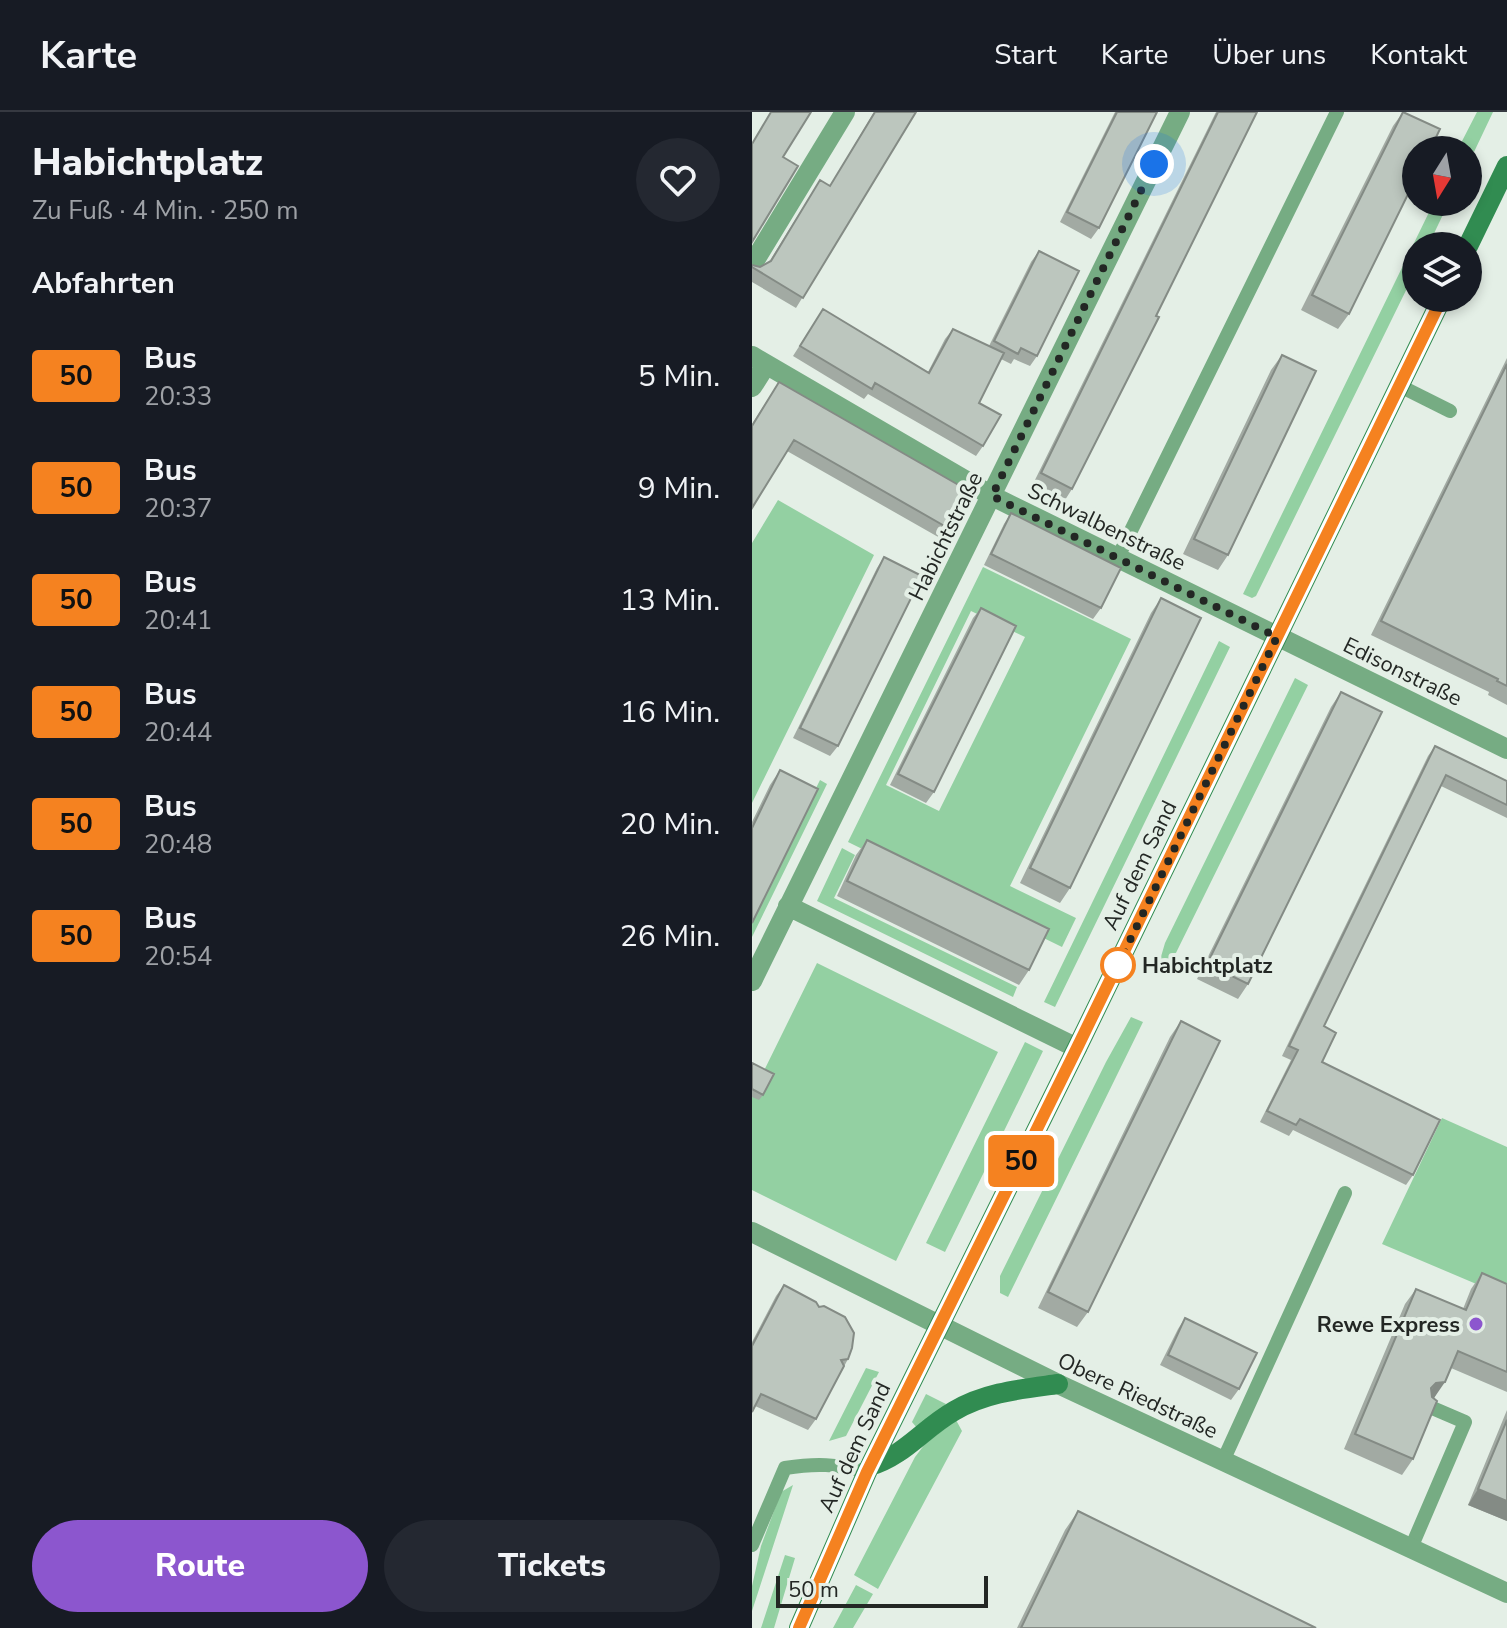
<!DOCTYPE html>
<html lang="de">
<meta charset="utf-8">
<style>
:root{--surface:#171b24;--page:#242831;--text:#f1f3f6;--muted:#9ea1a6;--line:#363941;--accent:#8c56ce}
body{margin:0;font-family:"Nunito Sans",sans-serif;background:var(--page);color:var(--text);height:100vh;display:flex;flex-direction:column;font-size:30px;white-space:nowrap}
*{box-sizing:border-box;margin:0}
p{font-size:26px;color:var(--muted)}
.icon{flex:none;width:44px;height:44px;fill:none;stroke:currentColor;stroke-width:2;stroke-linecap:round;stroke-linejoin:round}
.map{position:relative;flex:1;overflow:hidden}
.details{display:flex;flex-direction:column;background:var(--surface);width:752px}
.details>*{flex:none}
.badge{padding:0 16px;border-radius:6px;font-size:28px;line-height:52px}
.needle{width:52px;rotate:191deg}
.tools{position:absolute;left:650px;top:24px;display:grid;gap:16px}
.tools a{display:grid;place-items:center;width:80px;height:80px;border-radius:50%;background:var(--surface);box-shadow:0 4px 12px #0003;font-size:40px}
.scale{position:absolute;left:24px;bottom:20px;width:212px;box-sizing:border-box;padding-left:8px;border:4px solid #232724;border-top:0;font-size:22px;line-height:28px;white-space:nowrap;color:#232724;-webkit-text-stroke:6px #e4efe6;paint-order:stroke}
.you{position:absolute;width:40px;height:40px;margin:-20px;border:6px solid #fff;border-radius:50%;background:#1a73e8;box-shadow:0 0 0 12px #1a73e833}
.map>.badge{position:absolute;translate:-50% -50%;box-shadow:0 0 0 4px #fff}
h2{padding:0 32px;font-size:30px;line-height:72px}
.round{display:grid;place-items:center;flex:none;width:84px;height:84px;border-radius:42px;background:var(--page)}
.summary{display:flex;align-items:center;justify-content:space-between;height:136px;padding:0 32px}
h1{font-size:38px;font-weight:800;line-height:60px}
.action{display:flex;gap:16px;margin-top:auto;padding:16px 32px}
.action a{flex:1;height:92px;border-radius:48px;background:var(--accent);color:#fff;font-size:32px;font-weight:800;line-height:92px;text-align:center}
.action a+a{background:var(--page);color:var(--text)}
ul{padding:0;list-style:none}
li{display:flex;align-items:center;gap:24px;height:112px;padding:0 32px}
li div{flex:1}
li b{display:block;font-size:30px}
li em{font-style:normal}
li .badge{min-width:88px;font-weight:700;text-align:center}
header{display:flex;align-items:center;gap:48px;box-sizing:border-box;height:112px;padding:0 40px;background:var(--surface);border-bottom:2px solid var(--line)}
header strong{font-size:38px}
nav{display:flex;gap:44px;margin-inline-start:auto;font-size:28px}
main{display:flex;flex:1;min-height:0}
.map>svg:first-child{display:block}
</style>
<header>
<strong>Karte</strong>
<nav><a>Start</a><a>Karte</a><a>Über uns</a><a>Kontakt</a></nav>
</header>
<main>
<section class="details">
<div class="summary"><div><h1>Habichtplatz</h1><p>Zu Fuß · 4 Min. · 250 m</p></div><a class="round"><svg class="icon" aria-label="heart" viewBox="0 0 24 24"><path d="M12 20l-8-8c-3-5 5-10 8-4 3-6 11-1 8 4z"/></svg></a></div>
<h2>Abfahrten</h2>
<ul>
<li><span class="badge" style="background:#f58220;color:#111">50</span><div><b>Bus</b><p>20:33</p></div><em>5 Min.</em></li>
<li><span class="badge" style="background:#f58220;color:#111">50</span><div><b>Bus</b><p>20:37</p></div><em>9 Min.</em></li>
<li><span class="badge" style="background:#f58220;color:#111">50</span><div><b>Bus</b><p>20:41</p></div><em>13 Min.</em></li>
<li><span class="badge" style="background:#f58220;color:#111">50</span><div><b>Bus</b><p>20:44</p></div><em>16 Min.</em></li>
<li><span class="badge" style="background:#f58220;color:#111">50</span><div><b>Bus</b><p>20:48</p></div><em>20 Min.</em></li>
<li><span class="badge" style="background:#f58220;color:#111">50</span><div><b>Bus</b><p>20:54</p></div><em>26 Min.</em></li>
</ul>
<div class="action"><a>Route</a><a>Tickets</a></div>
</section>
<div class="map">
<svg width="755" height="1516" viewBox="0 0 755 1516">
<rect width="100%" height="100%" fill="#e4efe6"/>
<!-- green -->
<path fill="#93d0a2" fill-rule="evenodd" d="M725 0H741L722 40 708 33Z
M682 90H697L676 134H664V158L504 484 500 486 491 482Z
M26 388 122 443 0 691V431Z
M231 455 379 527 258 774 324 806 310 835 96 730ZM219 499 273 525 187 699 134 673Z
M467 529 478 535 303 895 292 890Z
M543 566 556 573 418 853 408 848 413 831Z
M68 668 75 672 0 825V806Z
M90 736 103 743 82 786 265 875 261 885 65 789Z
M65 851 246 940 144 1149 0 1078V983Z
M379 905 391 910 256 1185 248 1181V1164L354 950Z
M273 930 291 939 193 1140 174 1131Z
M690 1006 755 1035V1185L630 1132Z
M114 1256 127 1260 94 1324 77 1329Z
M174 1282 194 1292 165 1316 160 1310Z
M204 1308 210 1319 126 1477 102 1463 163 1345 173 1332Z
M41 1373 0 1499V1474L9 1434 29 1380Z
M33 1443 43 1446 22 1516H9Z
M104 1473 121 1482 101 1516H81Z"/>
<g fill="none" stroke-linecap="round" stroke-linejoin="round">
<!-- lane -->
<path stroke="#76ac83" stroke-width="14" d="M648 274 698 299
M366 445 585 0
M471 1349 593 1081
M0 1433 33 1356C65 1351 83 1352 115 1360
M659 1436 713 1310 678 1295"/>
<!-- street -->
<path stroke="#76ac83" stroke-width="20" d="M0 153 93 0
M0 244 240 384 755 637
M0 275 14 253
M36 794 325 936
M0 869 428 0
M0 1120 306 1272 755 1481"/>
<!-- secondary -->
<path stroke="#318c51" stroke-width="20" d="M716 134 755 54
M118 1354C152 1344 172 1316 202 1299 234 1280 270 1277 306 1272
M47 1516 115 1360 325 936 690 186"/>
</g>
<!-- wall -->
<path fill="#a2aaa3" d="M122 0H164L44 196 0 170V153L8 155 17 150 68 68 78 74Z
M363 0H405L347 116 339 127 308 110Z
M464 0H505L404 204 320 377 313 388 281 372Z
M651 0 597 202 586 217 549 198 641 14Z
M287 139 285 244 278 254 262 247 259 252 249 247 227 291 231 334 224 344 116 282 112 287 41 244 71 197 176 260 193 227 201 217 237 234 279 150Z
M530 243 476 443 466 458 431 442 519 258Z
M755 246V593L736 583 737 580 619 523Z
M27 270 203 420 195 430 35 339 0 396V312Z
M259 401 349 496 341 507 232 453 252 412Z
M132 445 86 634 78 644 41 626 125 456Z
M409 486 318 776 308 791 268 771 399 501Z
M229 496 182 680 174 691 138 673 221 506Z
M589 580 496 872 486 887 445 867 579 595Z
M683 634 755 669V706L689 674 572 914 570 950 661 1063 654 1073 541 1018 537 1024 508 1010 539 948 530 944 676 644Z
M28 658 0 811V710L18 673Z
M115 728 277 858 267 873 85 784 104 743Z
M429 909 336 1200 325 1215 286 1196 418 925Z
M0 951 11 983 7 988 0 985Z
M730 1161 755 1172V1280L699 1256 682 1286 661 1347 650 1363 592 1337 653 1192 664 1177 711 1197 719 1177Z
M32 1173 96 1247 64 1307 56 1318 3 1294 0 1300V1230L24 1184Z
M433 1206 487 1277 479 1288 408 1253 426 1217Z
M755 1298V1409L716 1393Z
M326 1399 564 1516H265L313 1418Z"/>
<!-- shaded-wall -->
<path fill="#848b85" d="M693 1270 682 1286 673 1287 684 1271Z
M726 1377 755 1389V1409L716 1393Z"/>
<!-- building -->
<path fill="#bcc6be" stroke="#848b85" stroke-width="2" d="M19 0H59L31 45 46 54 0 130V32Z
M123 0H164L51 186 0 155V153L8 155 19 149 68 68 78 74Z
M365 0H405L347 116 315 100Z
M466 0H505L404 204 407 205 320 377 289 361Z
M651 0 688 17 678 38H664V66L597 202 560 183Z
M287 139 327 159 285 244 269 236 266 242 242 229Z
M71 197 177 261 201 217 252 241 227 291 249 303 231 334 123 271 120 277 48 234Z
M530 243 564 259 476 443 442 427Z
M755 252V574L745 569 746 567 629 509Z
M27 270 224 383 203 420 42 328 0 396V314Z
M259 401 369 456 349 496 239 442Z
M132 445 170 464 86 634 48 616Z
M409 486 449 506 318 776 278 756Z
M229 496 264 514 182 680 146 662Z
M589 580 630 600 496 872 455 852Z
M683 634 755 669V693L694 663 572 914 584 921 570 950 688 1008 661 1063 548 1007 544 1013 515 999 546 938 537 934Z
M28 658 66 677 0 811V716Z
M115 728 297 817 277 858 95 769Z
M429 909 468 929 336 1200 296 1180Z
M0 951 22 962 11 983 0 977Z
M730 1161 755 1172V1260L706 1239 693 1270 684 1271 679 1276 680 1285 685 1289 661 1347 603 1322 664 1177 714 1198Z
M32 1173 64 1190 67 1195 72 1194 93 1205 102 1221 100 1236 96 1247 89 1248 92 1254 64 1307 9 1282 0 1300V1234Z
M433 1206 505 1241 487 1277 416 1243Z
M755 1308V1389L726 1377Z
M326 1399 564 1516H269Z"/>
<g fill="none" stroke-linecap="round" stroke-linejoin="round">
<defs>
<path id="line" d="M47 1516 115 1360 325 936 690 186"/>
</defs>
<!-- line casing -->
<use href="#line" stroke="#fff" stroke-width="18"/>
<!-- line -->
<use href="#line" stroke="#f58220" stroke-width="12"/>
<!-- walk -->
<path stroke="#232724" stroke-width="8" stroke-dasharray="0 14.4" d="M366 853 525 525 240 384 402 52"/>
</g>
<!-- markers -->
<circle fill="#fff" stroke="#f58220" stroke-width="4" cx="366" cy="853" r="16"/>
<circle fill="#8c56ce" stroke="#e4efe6" stroke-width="3" cx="724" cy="1212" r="8"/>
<g text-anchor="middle" stroke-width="8" stroke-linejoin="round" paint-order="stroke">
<!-- street labels -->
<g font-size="22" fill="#232724" stroke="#e4efe6">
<text transform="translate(355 414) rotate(26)" y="8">Schwalbenstraße</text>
<text transform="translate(193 424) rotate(-64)" y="8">Habichtstraße</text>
<text transform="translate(651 559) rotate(26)" y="8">Edisonstraße</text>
<text transform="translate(387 753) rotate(-64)" y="8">Auf dem Sand</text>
<text transform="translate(386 1283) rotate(25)" y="8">Obere Riedstraße</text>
<text transform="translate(102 1335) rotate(-65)" y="8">Auf dem Sand</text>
</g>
<!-- stop labels -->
<g font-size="22" font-weight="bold" fill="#232724" stroke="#e4efe6" text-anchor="start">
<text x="390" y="861">Habichtplatz</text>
</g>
<!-- poi labels -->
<g font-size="22" font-weight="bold" fill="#232724" stroke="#e4efe6" text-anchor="end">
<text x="708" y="1220">Rewe Express</text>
</g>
</g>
</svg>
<div class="tools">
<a><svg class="needle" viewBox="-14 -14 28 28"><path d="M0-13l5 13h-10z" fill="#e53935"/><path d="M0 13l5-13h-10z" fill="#9ea1a6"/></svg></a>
<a><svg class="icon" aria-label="layers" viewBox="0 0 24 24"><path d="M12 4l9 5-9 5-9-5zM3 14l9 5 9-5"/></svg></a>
</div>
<div class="scale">50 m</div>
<div class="you" style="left:402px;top:52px"></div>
<b class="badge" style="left:269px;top:1049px;background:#f58220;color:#111">50</b>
</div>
</main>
